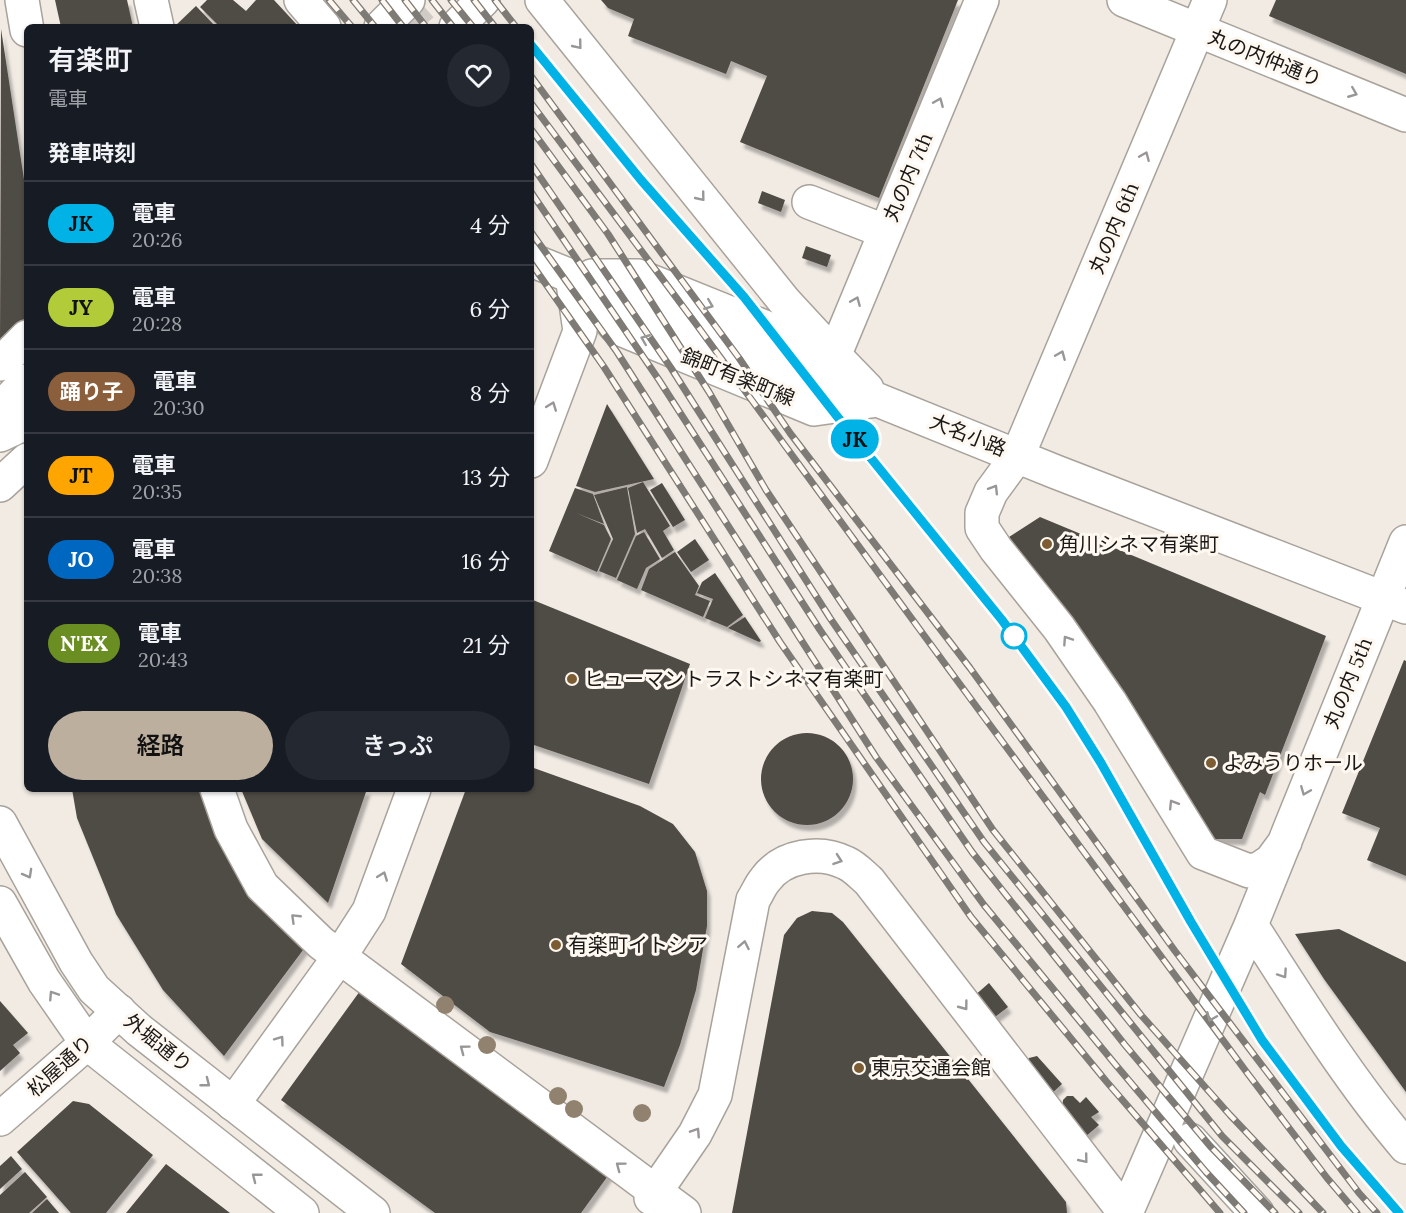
<!DOCTYPE html>
<html lang="ja">
<meta charset="utf-8">
<style>
:root{--surface:#171b24;--page:#242831;--text:#f1f3f6;--muted:#9ea1a6;--line:#363941;--accent:#bcaf9e}
body{margin:0;font-family:Lora,"Noto Sans JP",serif;background:var(--page);color:var(--text);height:100vh;display:flex;flex-direction:column;font-size:22px;white-space:nowrap}
*{box-sizing:border-box;margin:0}
p{font-size:20px;color:var(--muted)}
.icon{flex:none;width:33px;height:33px;fill:none;stroke:currentColor;stroke-width:2;stroke-linecap:round;stroke-linejoin:round}
.map{position:relative;flex:1;overflow:hidden}
.sheet{position:absolute;left:24px;top:24px;width:510px;height:768px;display:flex;flex-direction:column;background:var(--surface);border-radius:9px;box-shadow:0 2px 4px #0004}
.sheet>*{flex:none}
.badge{padding:0 12px;border-radius:20px;font-size:21px;line-height:39px}
.map>.badge{position:absolute;translate:-50% -50%;box-shadow:0 0 0 3px #fff}
h2{padding:0 24px;font-size:22px;line-height:54px}
.round{display:grid;place-items:center;flex:none;width:63px;height:63px;border-radius:32px;background:var(--page)}
.head{display:flex;align-items:center;justify-content:space-between;height:102px;padding:0 24px}
h1{font-size:28px;font-weight:600;line-height:45px}
.button{display:flex;gap:12px;margin-top:auto;padding:12px 24px}
.button a{flex:1;height:69px;border-radius:36px;background:var(--accent);color:#111;font-size:24px;font-weight:600;line-height:69px;text-align:center}
.button a+a{background:var(--page);color:var(--text)}
ul{padding:0;list-style:none}
li{display:flex;align-items:center;gap:18px;height:84px;padding:0 24px;border-top:2px solid var(--line)}
li div{flex:1}
li b{display:block;font-size:22px}
li em{font-style:normal}
li .badge{min-width:66px;font-weight:700;text-align:center}
.map>svg:first-child{display:block}
</style>
<div class="map">
<svg width="1406" height="1213" viewBox="0 0 1406 1213">
<defs>
<filter id="shadow"><feDropShadow dx="3.5" dy="6" stdDeviation="1.5" flood-color="#0004"/></filter>
</defs>
<rect width="100%" height="100%" fill="#f1ebe4"/>
<!-- building -->
<path fill="#504b45" filter="url(#shadow)" d="M55 0H127L133 27H61Z
M207 0H233L246 11 256 0H274L299 27H220L200 7Z
M601 0H958L879 198 740 142 767 76 731 61 726 74 628 36 634 19 608 8Z
M1276 0H1406V74L1269 16Z
M196 6 216 27H174Z
M1 29 27 199V317L0 343Z
M762 191 785 200 781 212 758 203Z
M806 246 831 255 827 267 802 258Z
M607 404 654 479 595 492 576 486Z
M643 482 670 526 663 531 674 550 662 558 645 529 637 533 628 488Z
M662 483 685 520 673 527 650 490Z
M627 487 635 534 616 578 599 571 613 539 594 495Z
M575 488 593 494 604 524 576 513 604 525 611 539 597 572 549 551Z
M1040 517 1326 636 1265 795 1260 792 1242 839H1215L1078 627 1009 537Z
M644 532 660 559 646 568 637 589 617 580 636 536Z
M695 539 709 560 691 572 677 552Z
M675 552 699 586 695 595 710 601 703 617 641 590 649 569Z
M715 573 743 615 727 627 705 618 713 599 697 593 702 582Z
M533 600 690 664 649 784 531 744V607Z
M745 617 761 641 759 642 728 628Z
M1404 660 1406 661V876L1367 860 1380 828 1342 813Z
M761 779a46 46 0 1 1 92 0a46 46 0 1 1-92 0Z
M531 767 640 806 673 824 695 852 707 891V926L696 990 680 1045 664 1087 490 1032 401 964 466 789H531Z
M72 789H206L306 946 224 1056 163 990 116 914 77 818Z
M241 789H367L328 903 262 839Z
M812 911 832 913 843 922 1066 1202 1067 1213H732L784 935 797 918Z
M1339 929 1406 962V1092L1324 979 1295 934Z
M989 983 1008 1007 991 1020 973 997Z
M360 991 610 1173 581 1213H435L281 1100Z
M0 1001 28 1033 13 1045 20 1053 0 1071Z
M1037 1056 1062 1084 1050 1095 1025 1063 1029 1058Z
M1067 1096H1073L1080 1103 1086 1097 1099 1112 1091 1117 1099 1125 1085 1137 1062 1108 1063 1100Z
M73 1101 89 1104 153 1155 106 1213H71L17 1152Z
M11 1156 22 1169 0 1189V1166Z
M166 1164 230 1213H126Z
M25 1172 47 1197 29 1213H0V1195Z
M47 1199 59 1213H32Z"/>
<g fill="none" stroke-linecap="round" stroke-linejoin="round">
<!-- major-tunnel -->
<path stroke="#d1cbc5" stroke-width="33" stroke-dasharray="33 16" stroke-linecap="butt" d="M398 27 428 0"/>
<defs>
<path id="minor" d="M22 0 27 30
M151 0 157 27
M301 0 324 27
M542 0 785 302 834 355
M1124 0 1406 115
M1210 0 1018 455 991 492 982 513V528L996 549 1059 628 1110 702 1203 853 1249 871 1259 869 1271 861 1285 842
M809 202 871 226 884 233
M827 373 982 0
M531 461 580 331 572 276
M217 789 231 829 262 886 321 943 684 1213
M1251 925C1300 1001 1348 1079 1406 1147
M233 1104 340 956 369 911 414 789
M0 1119 87 1043 119 1011
M1190 1140 1257 1213
M651 1198 695 1134 715 1095 753 900C757 894 760 886 765 880 783 855 820 850 846 863 855 867 862 875 869 881L1125 1213
M1126 1213 1251 925 1406 542"/>
<path id="major" d="M381 27 408 0
M456 27 483 0
M531 260 1056 472 1406 607
M592 276H638L834 355 867 389
M575 280 616 327 814 409 878 400
M0 364 27 337
M0 409 27 381
M0 435 17 427 27 416
M0 485 27 460
M0 823 76 962 94 989 139 1030 373 1213
M0 903 44 981 87 1043 302 1213"/>
</defs>
<!-- minor casing -->
<use href="#minor" stroke="#a8a29b" stroke-width="36"/>
<!-- major casing -->
<use href="#major" stroke="#a8a29b" stroke-width="36"/>
<!-- minor -->
<use href="#minor" stroke="#fff" stroke-width="33"/>
<!-- major -->
<use href="#major" stroke="#fff" stroke-width="33"/>
<defs>
<path id="rail" d="M329 0 352 27
M353 0 375 27
M382 0 403 27
M405 0 426 27
M432 0 453 27
M451 0 473 27
M474 0 495 27
M495 0 516 27
M531 45 641 180 744 297 836 415 1002 620 1066 707 1101 763 1191 922 1262 1040 1341 1146 1399 1213
M531 76 739 358 790 433 970 668 1175 951 1359 1193 1377 1213
M531 103 696 324 956 679 1248 1074 1327 1178 1357 1213
M531 129 608 234 709 392 766 490 993 830 1141 1015 1230 1115 1323 1213
M531 164 671 368 830 618 984 842 1222 1136 1299 1213
M531 192 659 380 820 630 972 852 1125 1045 1210 1146 1275 1213
M531 232 617 352 876 757 984 905 1115 1064 1206 1172 1244 1213
M531 263 604 367 780 642 971 917 1106 1081 1220 1213"/>
</defs>
<!-- rail casing -->
<use href="#rail" stroke="#7e7a75" stroke-width="7"/>
<!-- rail -->
<use href="#rail" stroke="#fef8f1" stroke-width="4.5" stroke-dasharray="14" stroke-linecap="butt"/>
</g>
<!-- trees -->
<g fill="#91826f">
<circle cx="445" cy="1005" r="9"/>
<circle cx="487" cy="1045" r="9"/>
<circle cx="558" cy="1096" r="9"/>
<circle cx="574" cy="1109" r="9"/>
<circle cx="642" cy="1113" r="9"/>
</g>
<!-- one-way arrows -->
<defs><path id="oneway-chevron" d="M-2-3.5L2.5 0L-2 3.5" fill="none" stroke-width="1.6" stroke-linecap="round" stroke-linejoin="round" transform="scale(1.5)"/></defs>
<g stroke="#989796">
<use href="#oneway-chevron" transform="translate(578 45) rotate(51)"/>
<use href="#oneway-chevron" transform="translate(1353 93) rotate(22)"/>
<use href="#oneway-chevron" transform="translate(939 102) rotate(-67)"/>
<use href="#oneway-chevron" transform="translate(1145 156) rotate(-67)"/>
<use href="#oneway-chevron" transform="translate(701 197) rotate(51)"/>
<use href="#oneway-chevron" transform="translate(856 301) rotate(-67)"/>
<use href="#oneway-chevron" transform="translate(709 305) rotate(22)"/>
<use href="#oneway-chevron" transform="translate(645 339) rotate(-158)"/>
<use href="#oneway-chevron" transform="translate(1061 355) rotate(-67)"/>
<use href="#oneway-chevron" transform="translate(552 406) rotate(-69)"/>
<use href="#oneway-chevron" transform="translate(994 489) rotate(-58)"/>
<use href="#oneway-chevron" transform="translate(1067 640) rotate(-124)"/>
<use href="#oneway-chevron" transform="translate(1305 791) rotate(112)"/>
<use href="#oneway-chevron" transform="translate(1173 804) rotate(-122)"/>
<use href="#oneway-chevron" transform="translate(838 860) rotate(19)"/>
<use href="#oneway-chevron" transform="translate(28 874) rotate(61)"/>
<use href="#oneway-chevron" transform="translate(383 876) rotate(-69)"/>
<use href="#oneway-chevron" transform="translate(295 918) rotate(-136)"/>
<use href="#oneway-chevron" transform="translate(744 945) rotate(-79)"/>
<use href="#oneway-chevron" transform="translate(1283 974) rotate(56)"/>
<use href="#oneway-chevron" transform="translate(53 995) rotate(-123)"/>
<use href="#oneway-chevron" transform="translate(964 1006) rotate(53)"/>
<use href="#oneway-chevron" transform="translate(1211 1017) rotate(113)"/>
<use href="#oneway-chevron" transform="translate(280 1040) rotate(-54)"/>
<use href="#oneway-chevron" transform="translate(464 1049) rotate(-143)"/>
<use href="#oneway-chevron" transform="translate(206 1083) rotate(38)"/>
<use href="#oneway-chevron" transform="translate(696 1132) rotate(-57)"/>
<use href="#oneway-chevron" transform="translate(1084 1159) rotate(51)"/>
<use href="#oneway-chevron" transform="translate(620 1166) rotate(-143)"/>
<use href="#oneway-chevron" transform="translate(256 1177) rotate(-142)"/>
</g>
<g fill="none" stroke-linecap="round" stroke-linejoin="round">
<defs>
<path id="line" d="M531 45 641 180 744 297 836 415 1002 620 1066 707 1101 763 1191 922 1262 1040 1341 1146 1399 1213"/>
</defs>
<!-- line casing -->
<use href="#line" stroke="#fff" stroke-width="14"/>
<!-- line -->
<use href="#line" stroke="#00b2e5" stroke-width="9"/>
</g>
<!-- markers -->
<g fill="#7c5c32" stroke="#fef8f1" stroke-width="2">
<circle cx="1047" cy="544" r="6"/>
<circle cx="572" cy="679" r="6"/>
<circle cx="1211" cy="763" r="6"/>
<circle cx="556" cy="945" r="6"/>
<circle cx="859" cy="1068" r="6"/>
</g>
<circle fill="#fff" stroke="#00b2e5" stroke-width="3" cx="1014" cy="636" r="12"/>
<g text-anchor="middle" stroke-width="6" stroke-linejoin="round" paint-order="stroke">
<!-- street labels -->
<g font-size="20" fill="#1a1816" stroke="#fef8f1">
<text transform="translate(1265 58) rotate(22)" y="7">丸の内仲通り</text>
<text transform="translate(908 177) rotate(-67)" y="7">丸の内 7th</text>
<text transform="translate(1114 228) rotate(-67)" y="7">丸の内 6th</text>
<text transform="translate(738 377) rotate(22)" y="7">錦町有楽町線</text>
<text transform="translate(968 435) rotate(22)" y="7">大名小路</text>
<text transform="translate(1348 683) rotate(-68)" y="7">丸の内 5th</text>
<text transform="translate(158 1043) rotate(39)" y="7">外堀通り</text>
<text transform="translate(60 1066) rotate(-42)" y="7">松屋通り</text>
</g>
<!-- poi labels -->
<g font-size="20" fill="#1a1816" stroke="#fef8f1" text-anchor="start">
<text x="1059" y="551">角川シネマ有楽町</text>
<text x="584" y="686">ヒューマントラストシネマ有楽町</text>
<text x="1223" y="770">よみうりホール</text>
<text x="568" y="952">有楽町イトシア</text>
<text x="871" y="1075">東京交通会館</text>
</g>
</g>
</svg>
<b class="badge" style="left:855px;top:439px;background:#00b2e5;color:#111">JK</b>
<section class="sheet">
<div class="head"><div><h1>有楽町</h1><p>電車</p></div><a class="round"><svg class="icon" aria-label="heart" viewBox="0 0 24 24"><path d="M12 20l-8-8c-3-5 5-10 8-4 3-6 11-1 8 4z"/></svg></a></div>
<h2>発車時刻</h2>
<ul>
<li><span class="badge" style="background:#00b2e5;color:#111">JK</span><div><b>電車</b><p>20:26</p></div><em>4 分</em></li>
<li><span class="badge" style="background:#b1cb39;color:#111">JY</span><div><b>電車</b><p>20:28</p></div><em>6 分</em></li>
<li><span class="badge" style="background:#8b5e3c;color:#fff">踊り子</span><div><b>電車</b><p>20:30</p></div><em>8 分</em></li>
<li><span class="badge" style="background:#ffa500;color:#111">JT</span><div><b>電車</b><p>20:35</p></div><em>13 分</em></li>
<li><span class="badge" style="background:#0067c0;color:#fff">JO</span><div><b>電車</b><p>20:38</p></div><em>16 分</em></li>
<li><span class="badge" style="background:#6b8e23;color:#fff">N'EX</span><div><b>電車</b><p>20:43</p></div><em>21 分</em></li>
</ul>
<div class="button"><a>経路</a><a>きっぷ</a></div>
</section>
</div>
